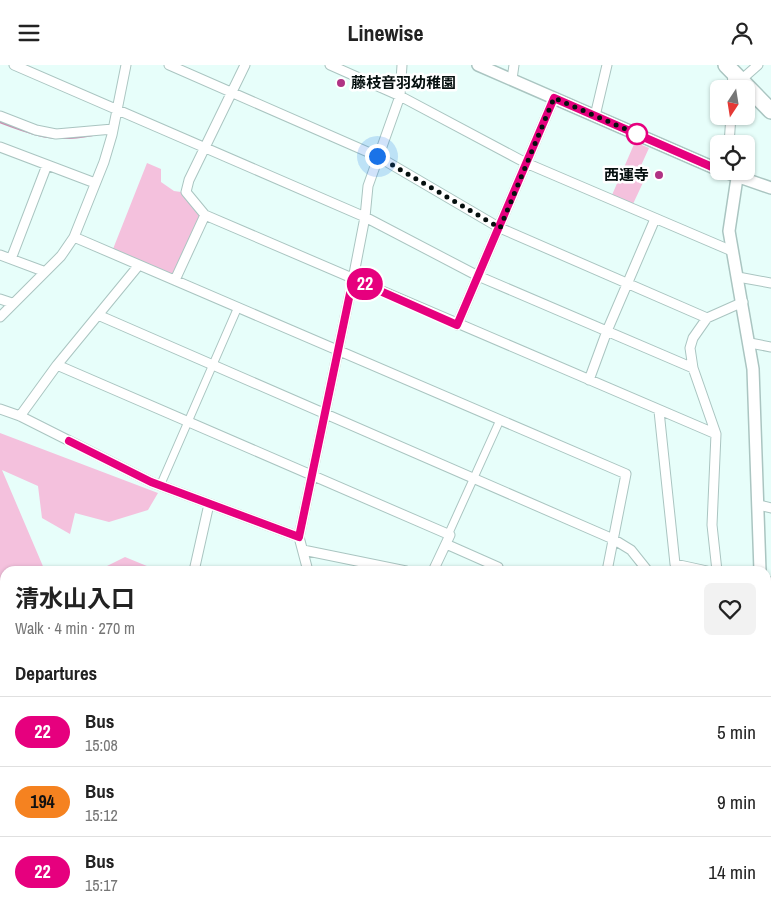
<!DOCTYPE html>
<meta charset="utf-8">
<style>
:root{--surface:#fff;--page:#f2f2f2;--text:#222;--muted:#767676;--line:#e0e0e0}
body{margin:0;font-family:"Archivo Narrow","Noto Sans JP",sans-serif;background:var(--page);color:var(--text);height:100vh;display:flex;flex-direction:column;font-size:19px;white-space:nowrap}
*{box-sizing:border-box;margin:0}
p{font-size:16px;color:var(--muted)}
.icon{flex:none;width:28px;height:28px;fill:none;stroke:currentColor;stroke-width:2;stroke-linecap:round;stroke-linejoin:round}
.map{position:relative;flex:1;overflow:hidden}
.panel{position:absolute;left:0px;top:501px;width:771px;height:351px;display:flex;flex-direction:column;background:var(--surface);border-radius:15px 15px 0 0;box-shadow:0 1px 4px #0004}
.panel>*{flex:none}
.badge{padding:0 10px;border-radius:16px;font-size:18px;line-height:32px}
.needle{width:32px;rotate:192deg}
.fabs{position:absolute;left:710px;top:15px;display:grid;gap:10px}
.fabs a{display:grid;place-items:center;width:45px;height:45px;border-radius:8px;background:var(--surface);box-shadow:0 1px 4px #0004;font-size:25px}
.you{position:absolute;width:25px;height:25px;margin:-12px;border:4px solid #fff;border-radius:50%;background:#1a73e8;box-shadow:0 0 0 8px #1a73e833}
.map>.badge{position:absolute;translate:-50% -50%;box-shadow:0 0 0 2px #fff}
h2{padding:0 15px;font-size:19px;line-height:45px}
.round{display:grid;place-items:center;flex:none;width:52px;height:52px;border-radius:8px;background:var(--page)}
.overview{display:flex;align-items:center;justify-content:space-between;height:85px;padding:0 15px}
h1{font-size:24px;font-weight:700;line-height:38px}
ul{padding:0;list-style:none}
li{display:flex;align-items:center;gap:15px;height:70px;padding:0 15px;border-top:1px solid var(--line)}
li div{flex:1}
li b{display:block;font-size:19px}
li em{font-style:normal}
li .badge{min-width:55px;font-weight:700;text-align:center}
header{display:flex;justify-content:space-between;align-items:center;height:65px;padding:0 15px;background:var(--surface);font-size:22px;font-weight:700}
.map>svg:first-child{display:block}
</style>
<header><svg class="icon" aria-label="menu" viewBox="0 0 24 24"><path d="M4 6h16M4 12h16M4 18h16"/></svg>Linewise<svg class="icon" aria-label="person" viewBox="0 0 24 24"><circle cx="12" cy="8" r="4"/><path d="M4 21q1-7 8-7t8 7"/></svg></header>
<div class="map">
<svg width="771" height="852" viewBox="0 0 771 852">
<rect width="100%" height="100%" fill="#e7fefa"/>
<!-- green -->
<path fill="#f4c1dd" d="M635 77 649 83 639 105 647 109 633 139 612 130Z
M147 98 161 104V117L174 126 181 127 201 149 172 210 113 184Z
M0 368 158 428 148 445 109 457 75 448 70 469 42 453 38 421 2 405 45 506H5V836L0 829Z
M125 492 159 506H97Z
M11 848H253V852H14Z"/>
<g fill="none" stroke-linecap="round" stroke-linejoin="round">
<!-- stream -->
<path stroke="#cc8db0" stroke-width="2.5" d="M0 57C37 71 52 77 92 70"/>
<defs>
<path id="pedestrian" d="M160 421 238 242
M448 470 500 355"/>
<path id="minor" d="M14 0 365 152 478 211 693 303
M169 0 377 91 500 163 707 253
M245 0 189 115 186 127 205 150 716 369
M330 0 400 31 526 98 732 186
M512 14 514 0
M741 15 758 0
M732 24 733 7
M0 51 36 65 56 69 113 64
M595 51 607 0
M729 79 731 51
M0 82 95 118
M74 172 626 409 607 506
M0 190 43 206
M11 194 47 100
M738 212 771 218
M175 215 205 150
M0 234 12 238
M98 250 613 474 631 485 647 505
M0 252 61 191 74 172 104 97 112 70 126 0
M457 260 554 33
M750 278 771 282
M57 300 450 470 433 506
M589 315 607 266 655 154
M0 344 20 351 151 417 299 472
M659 346 675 499 707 506
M20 351 57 300 139 200
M759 440 771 443
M446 479 498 502 497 506
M303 485 406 506
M194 506 209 439
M308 506 299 472 353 214 365 152 368 121 400 31 402 0
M717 506 712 460 716 369 693 303 690 283 693 273 707 253 743 237
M766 516 771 517
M766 576 771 577
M766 644 771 645
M0 662 5 672
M766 714 771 709
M118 848 120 852
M283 848V852
M466 848 489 852
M332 852V848
M590 852 597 848"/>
<path id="tertiary" d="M478 0 719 105
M722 106 771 123
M737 113 729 166 753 304 760 506
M746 852 747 848"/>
<path id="primary" d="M726 0 771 46"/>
<path id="motorway" d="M766 761 771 757
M766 784 771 780
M659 852 664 848
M685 852 691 848"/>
</defs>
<!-- pedestrian casing -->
<use href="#pedestrian" stroke="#aac5c1" stroke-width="9"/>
<!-- minor casing -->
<use href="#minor" stroke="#aac5c1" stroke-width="11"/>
<!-- tertiary casing -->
<use href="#tertiary" stroke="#aac5c1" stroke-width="14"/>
<!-- primary casing -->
<use href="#primary" stroke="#aac5c1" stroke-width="18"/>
<!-- motorway casing -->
<use href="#motorway" stroke="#aac5c1" stroke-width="19"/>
<!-- pedestrian -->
<use href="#pedestrian" stroke="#fff" stroke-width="7"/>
<!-- minor -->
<use href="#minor" stroke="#fff" stroke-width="9"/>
<!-- tertiary -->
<use href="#tertiary" stroke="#fff" stroke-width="11"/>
<!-- primary -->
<use href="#primary" stroke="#fff" stroke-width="15"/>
<!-- motorway -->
<use href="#motorway" stroke="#fff" stroke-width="16"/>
</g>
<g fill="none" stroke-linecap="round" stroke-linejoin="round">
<defs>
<path id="line" d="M69 376 151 417 299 472 353 214 457 260 554 33 719 105"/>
</defs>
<!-- line casing -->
<use href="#line" stroke="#fff" stroke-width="11"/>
<!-- line -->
<use href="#line" stroke="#e6007e" stroke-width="8"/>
<!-- walk -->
<path stroke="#06100f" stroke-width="5" stroke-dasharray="0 9" d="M377 91 500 163 554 33 637 69"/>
</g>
<!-- markers -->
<g fill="#b03384" stroke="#fff" stroke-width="2">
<circle cx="341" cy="18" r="5"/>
<circle cx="659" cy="110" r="5"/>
</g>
<circle fill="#fff" stroke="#e6007e" stroke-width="2.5" cx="637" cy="69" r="10"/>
<g text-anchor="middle" stroke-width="5" stroke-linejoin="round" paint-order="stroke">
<!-- poi labels -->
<g font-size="15" font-weight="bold" fill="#06100f" stroke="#fff" text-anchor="start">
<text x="351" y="23">藤枝音羽幼稚園</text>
<text x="649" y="115" text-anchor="end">西運寺</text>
</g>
</g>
</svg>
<div class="fabs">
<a><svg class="needle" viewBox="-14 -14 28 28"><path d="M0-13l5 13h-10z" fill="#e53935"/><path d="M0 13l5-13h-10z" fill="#767676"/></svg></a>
<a><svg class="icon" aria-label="locate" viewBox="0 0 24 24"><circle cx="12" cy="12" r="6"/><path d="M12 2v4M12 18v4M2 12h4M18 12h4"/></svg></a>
</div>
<div class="you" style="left:377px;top:91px"></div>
<b class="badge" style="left:365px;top:219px;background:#e6007e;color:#fff">22</b>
<section class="panel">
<div class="overview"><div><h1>清水山入口</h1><p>Walk · 4 min · 270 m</p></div><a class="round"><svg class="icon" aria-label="heart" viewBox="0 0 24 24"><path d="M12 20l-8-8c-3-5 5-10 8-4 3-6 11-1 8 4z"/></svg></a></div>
<h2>Departures</h2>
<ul>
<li><span class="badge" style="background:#e6007e;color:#fff">22</span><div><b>Bus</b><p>15:08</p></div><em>5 min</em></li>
<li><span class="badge" style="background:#f58220;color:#111">194</span><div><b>Bus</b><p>15:12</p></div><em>9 min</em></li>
<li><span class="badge" style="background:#e6007e;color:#fff">22</span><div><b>Bus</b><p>15:17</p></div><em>14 min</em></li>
</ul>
</section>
</div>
